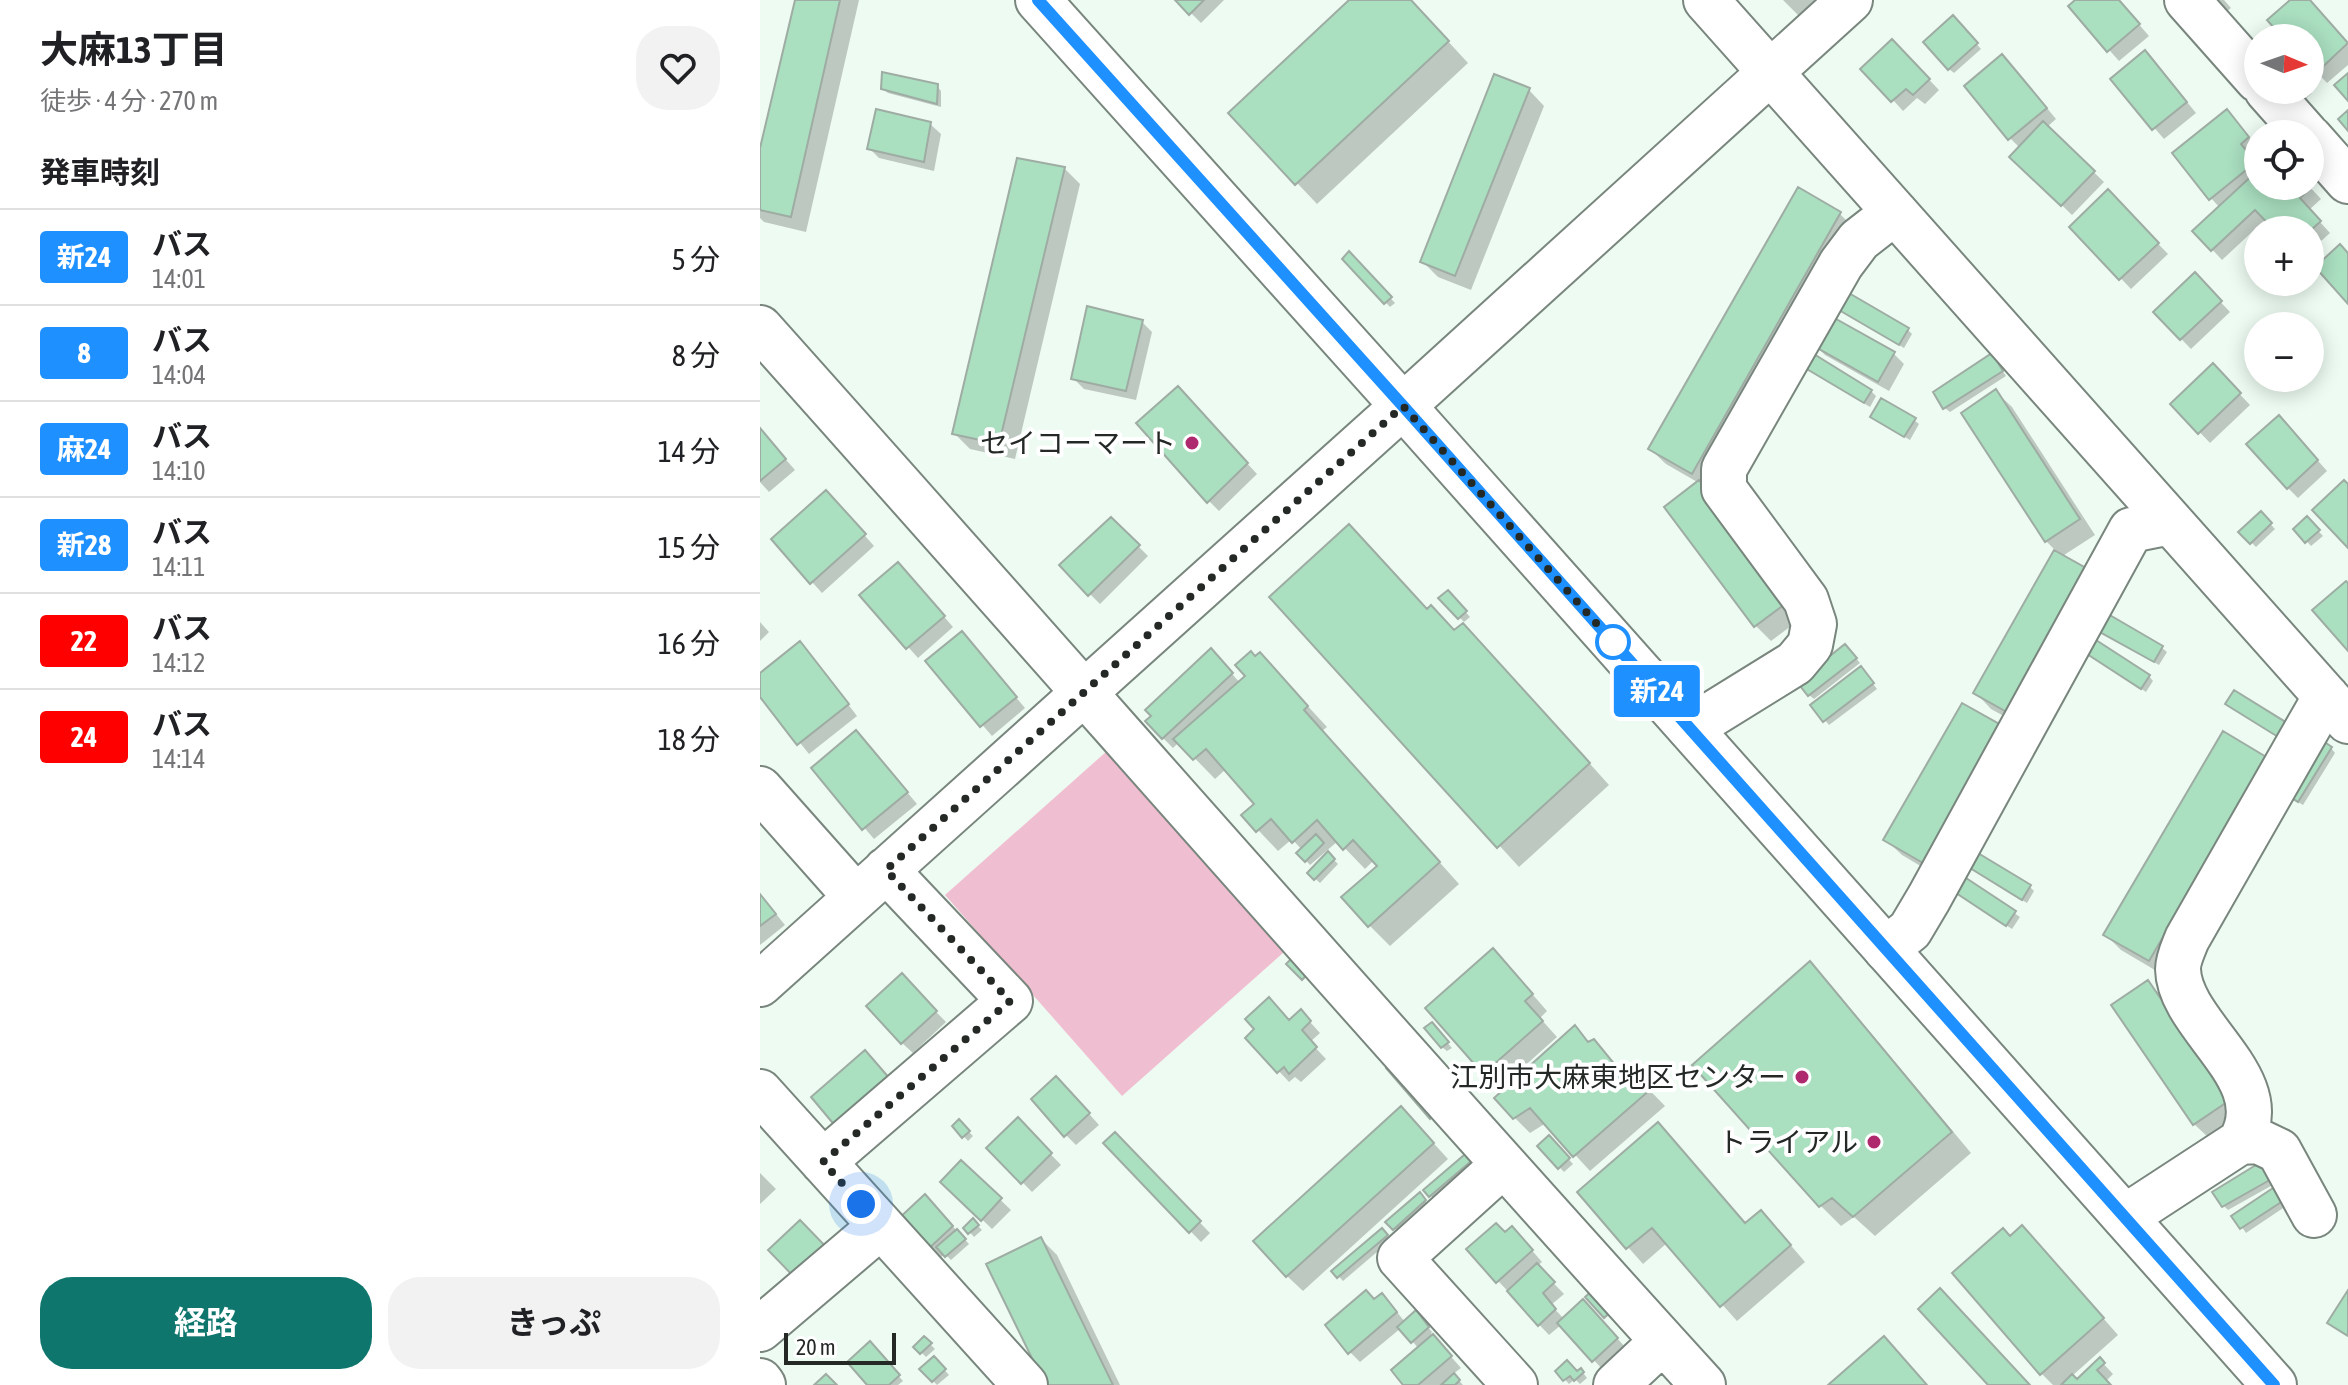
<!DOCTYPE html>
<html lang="ja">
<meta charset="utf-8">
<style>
:root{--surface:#fff;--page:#f2f2f2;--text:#202124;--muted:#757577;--line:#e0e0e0;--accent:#0f766e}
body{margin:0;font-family:"Asap Condensed","Noto Sans JP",sans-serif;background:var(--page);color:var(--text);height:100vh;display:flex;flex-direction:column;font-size:30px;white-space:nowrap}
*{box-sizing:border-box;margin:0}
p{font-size:26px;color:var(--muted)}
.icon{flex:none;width:44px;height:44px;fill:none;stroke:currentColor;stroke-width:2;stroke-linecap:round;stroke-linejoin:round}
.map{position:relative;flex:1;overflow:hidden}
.panel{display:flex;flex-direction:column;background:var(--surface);width:760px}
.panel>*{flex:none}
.badge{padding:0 16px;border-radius:6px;font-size:28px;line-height:52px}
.needle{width:52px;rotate:92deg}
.controls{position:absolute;left:1484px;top:24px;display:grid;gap:16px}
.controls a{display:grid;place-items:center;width:80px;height:80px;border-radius:50%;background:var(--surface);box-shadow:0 4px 20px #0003;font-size:40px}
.scale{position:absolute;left:24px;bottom:20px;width:112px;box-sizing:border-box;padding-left:8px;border:4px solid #242926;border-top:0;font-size:22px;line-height:28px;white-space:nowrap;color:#242926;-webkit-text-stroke:6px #fff;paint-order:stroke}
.you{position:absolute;width:40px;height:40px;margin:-20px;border:6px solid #fff;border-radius:50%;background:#1a73e8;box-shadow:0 0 0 12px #1a73e833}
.map>.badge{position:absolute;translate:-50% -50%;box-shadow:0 0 0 4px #fff}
h2{padding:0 40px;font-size:30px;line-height:72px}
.round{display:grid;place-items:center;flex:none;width:84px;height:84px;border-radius:32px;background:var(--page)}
.overview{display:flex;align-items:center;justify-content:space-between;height:136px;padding:0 40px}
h1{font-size:38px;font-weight:700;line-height:60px}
.cta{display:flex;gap:16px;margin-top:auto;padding:16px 40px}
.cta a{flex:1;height:92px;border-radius:32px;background:var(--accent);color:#fff;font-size:32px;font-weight:700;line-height:92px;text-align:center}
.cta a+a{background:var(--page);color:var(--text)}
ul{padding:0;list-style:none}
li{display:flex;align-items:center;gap:24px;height:96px;padding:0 40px;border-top:2px solid var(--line)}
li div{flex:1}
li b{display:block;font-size:30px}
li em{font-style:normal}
li .badge{min-width:88px;font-weight:700;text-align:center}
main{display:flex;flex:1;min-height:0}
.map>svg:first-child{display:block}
</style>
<main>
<section class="panel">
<div class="overview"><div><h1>大麻13丁目</h1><p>徒歩 · 4 分 · 270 m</p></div><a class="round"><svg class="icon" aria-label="heart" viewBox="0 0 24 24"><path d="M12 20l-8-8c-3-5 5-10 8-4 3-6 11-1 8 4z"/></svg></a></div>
<h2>発車時刻</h2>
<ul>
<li><span class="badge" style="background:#1e90ff;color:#fff">新24</span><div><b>バス</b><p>14:01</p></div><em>5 分</em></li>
<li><span class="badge" style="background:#1e90ff;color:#fff">8</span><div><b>バス</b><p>14:04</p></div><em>8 分</em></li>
<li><span class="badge" style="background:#1e90ff;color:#fff">麻24</span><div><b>バス</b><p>14:10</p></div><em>14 分</em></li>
<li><span class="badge" style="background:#1e90ff;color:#fff">新28</span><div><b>バス</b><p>14:11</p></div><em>15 分</em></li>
<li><span class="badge" style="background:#f00;color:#fff">22</span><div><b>バス</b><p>14:12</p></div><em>16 分</em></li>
<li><span class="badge" style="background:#f00;color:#fff">24</span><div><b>バス</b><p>14:14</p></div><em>18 分</em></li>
</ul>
<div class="cta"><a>経路</a><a>きっぷ</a></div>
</section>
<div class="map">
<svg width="1588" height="1385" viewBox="0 0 1588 1385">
<rect width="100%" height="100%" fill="#edfbf2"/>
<!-- green -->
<path fill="#f0bed1" d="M356 743 533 944 362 1096 185 895Z"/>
<!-- shadow -->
<path fill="#0003" d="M37 0H99L46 232 4 222 0 218V157Z
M418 0H464L441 23Z
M592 0H650L708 63 557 204 471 113Z
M1023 0H1059L1041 18Z
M1318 0H1358L1389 36 1359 61 1311 7Z
M1436 0H1464L1471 8 1456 21Z
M1533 0H1548L1588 45V65L1567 83 1550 65V38H1526Z
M1193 18 1221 49 1194 73 1189 69Z
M1132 41 1179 90 1165 104 1157 98 1143 111 1133 100Z
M1395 63 1436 113 1404 139 1352 79Z
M1253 67 1296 119 1287 127 1344 182 1312 215 1252 157 1260 148 1250 138Z
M177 86 181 91V107L128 93 123 89Z
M769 90 784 106 711 290 678 277 662 261Z
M1528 90H1549L1552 93 1534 109Z
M1477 122 1498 148 1489 155 1498 166V186H1549L1561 199 1549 210 1570 233 1550 251V230L1506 219 1462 260 1435 231 1460 208 1451 198Z
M170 124 181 134 174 171 119 158 109 148Z
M304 168 320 184 255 459 210 449 194 433Z
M1348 192 1408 254 1371 289 1312 227Z
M1080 214 1095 229 954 499 1043 617 1011 641 995 625 939 483 906 464 890 449Z
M589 254 635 303 630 307 585 259Z
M1435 275 1470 312 1431 349 1396 313Z
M1075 306 1148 330 1152 334 1144 348Z
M382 322 392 332 376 400 324 389 313 378Z
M1055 345 1134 354 1144 364 1129 391 1065 355Z
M1236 361 1246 376 1190 412 1185 408Z
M1453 366 1490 405 1450 443 1413 404Z
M1047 369 1111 391 1116 396 1110 407Z
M1236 392 1252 407 1335 535 1301 557 1269 730 1231 709 1216 693 1296 551 1286 541Z
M428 399 497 474 459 511 449 501Z
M1154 420 1159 424 1150 440 1117 421Z
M1529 428 1567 471 1538 498 1528 488Z
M0 430 35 470 9 492 0 482Z
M76 503 114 546 62 593 14 540Z
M1501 514 1515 529 1496 547 1481 532Z
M351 519 388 556 340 604 301 565Z
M1547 519 1563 536 1551 546 1536 529Z
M148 575 193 627 158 658 102 595Z
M688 592 710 617 704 622 681 598Z
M512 597 695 632 724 646 849 785 759 867Z
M1348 617 1402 648 1407 652 1399 665 1345 635Z
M0 622 9 632 0 641Z
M212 644 265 708 232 736 168 662Z
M1090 651 1100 663 1054 699 1049 695Z
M50 654 97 716 49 754 0 693V675Z
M500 654 567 727 562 731 699 884 630 946 609 925 620 866 614 860 605 869 578 841 550 865 539 853 542 850 532 839 518 851 484 815 497 804 466 769 455 779 419 742 413 748 403 738 461 661 480 683 488 676 495 658Z
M1329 654 1389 676 1393 681 1386 692Z
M1105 673 1117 689 1069 725 1065 720Z
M106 743 157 804 114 839 54 769Z
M1255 743 1179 877 1142 855 1126 840Z
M1571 748 1575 753 1543 805 1527 795Z
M1522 775 1405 976 1361 950 1346 935Z
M568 854 578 864 560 883 549 873Z
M1212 869 1270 887 1274 891 1267 903Z
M1201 877 1260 917 1252 929 1197 893Z
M0 894 25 925 0 945Z
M1050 964 1070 984 1211 1153 1115 1236 1094 1217 1081 1226 1060 1205Z
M748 966 787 1011 780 1018 797 1037 740 1088 724 1073Z
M141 976 186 1022 153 1053 142 1043Z
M1388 983 1403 998 1484 1116 1450 1139 1434 1124Z
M541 1012 560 1033 550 1042 566 1059 541 1082 535 1077 529 1082 488 1038 530 1022Z
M815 1028 830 1043 834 1041 862 1073 868 1068 905 1106 830 1171 786 1123 770 1133 755 1118Z
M676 1030 692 1048 687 1051 682 1047Z
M306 1088 339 1125 316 1145 306 1135Z
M258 1120 301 1165 272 1192 229 1148Z
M199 1122 213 1136 208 1141 195 1126Z
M898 1124 986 1225 1016 1228 1045 1262 977 1321 907 1243 883 1264 820 1193Z
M657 1125 688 1159 543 1291 527 1276Z
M355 1135 450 1233 441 1242 346 1144Z
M789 1138 813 1164 804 1172 780 1146Z
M710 1153 719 1163 675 1200 666 1191Z
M201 1162 251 1210 232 1229 183 1182Z
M1504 1163 1518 1182 1468 1210 1463 1205Z
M0 1173 16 1189 0 1204Z
M1518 1187 1532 1202 1486 1233 1474 1216Z
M660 1195 669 1206 639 1233 628 1222Z
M175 1207 209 1244 191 1260 185 1254 176 1261 166 1251Z
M213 1221 222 1230 214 1237 206 1228Z
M621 1230 631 1240 583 1281 574 1271Z
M746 1234 762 1239 782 1262 777 1266 804 1294 791 1305 804 1319 833 1312 867 1349 844 1371 801 1325 789 1335 709 1250Z
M1250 1238 1278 1244 1358 1335 1312 1376 1317 1381 1340 1360 1353 1374 1346 1381 1349 1385H1293L1281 1373Z
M281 1239 297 1255 360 1385H287Z
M615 1301 632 1306 645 1322 660 1317 672 1332 671 1334 701 1368 693 1374 703 1385H646L659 1349 641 1328 600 1362 590 1352Z
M164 1338 175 1349 166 1357 156 1347Z
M110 1344 143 1381 138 1385H109Z
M174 1358 189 1375 177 1385 162 1369Z
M821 1370 827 1378 820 1384 815 1379 809 1384 798 1372 817 1374Z"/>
<!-- building -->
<path fill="#aadfc0" stroke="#9eaca3" stroke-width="2" d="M35 0H80L31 217 0 210V148Z
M415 0H444L429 15Z
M589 0H651L689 41 535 185 468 113Z
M1315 0H1359L1380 24 1347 52 1308 6Z
M1530 0H1550L1588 43 1555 74 1550 68V38H1523L1507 20Z
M1193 15 1218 43 1188 70 1163 42Z
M1132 39 1170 79 1153 95 1146 89 1131 102 1100 69Z
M1385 50 1427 102 1392 130 1350 79Z
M1242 54 1287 108 1248 140 1204 86Z
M122 72 178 84 177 104 121 89Z
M1588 73V101L1574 85Z
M734 74 770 88 695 276 660 262Z
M116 109 171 122 164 162 107 149Z
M1467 109 1489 137 1481 144 1496 162 1449 200 1412 153Z
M1588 110V131L1578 119Z
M1283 121 1335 171 1301 206 1249 157Z
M257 158 305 167 239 444 192 434Z
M1498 170V186L1550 185 1552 187 1540 198 1561 221 1550 231 1514 230 1495 210 1451 251 1432 231Z
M1038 187 1081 212 932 474 888 449Z
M1348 189 1399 243 1359 280 1309 227Z
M1580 244 1588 253V304L1555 267Z
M589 251 632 297 624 304 582 259Z
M1435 272 1462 301 1420 340 1393 312Z
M1082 289 1149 328 1139 345 1072 306Z
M327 306 383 320 366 391 311 379Z
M1069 315 1135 352 1118 382 1052 345Z
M1049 351 1112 390 1104 403 1040 365Z
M1232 353 1243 371 1183 409 1173 392Z
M1453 363 1481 393 1438 434 1410 404Z
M418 386 488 463 447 503 376 423Z
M1236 389 1320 519 1285 542 1201 413Z
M1121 398 1156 418 1144 437 1110 417Z
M1519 415 1558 460 1527 489 1486 444Z
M0 428 26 459 0 481Z
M939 480 1029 601 994 627 904 507Z
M1584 480 1588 484V548L1552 510Z
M66 490 106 534 50 584 11 539Z
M1501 511 1512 523 1490 544 1478 532Z
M1547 516 1560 530 1545 543 1533 529Z
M351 517 380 545 328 596 299 565Z
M589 524 667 609 671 605 694 630 703 623 830 763 737 848 509 597Z
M1294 550 1333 572 1252 715 1213 693Z
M138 562 185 616 146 649 99 595Z
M1586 581 1588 583V651L1552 610Z
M688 590 707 611 698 619 678 598Z
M1348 614 1403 646 1394 662 1338 631Z
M202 631 257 697 220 727 165 661Z
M1336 640 1390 675 1381 689 1327 654Z
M40 641 89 704 37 745 0 697V673Z
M1085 644 1097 658 1048 696 1037 682Z
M451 648 473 673 402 739 385 721 391 716 385 710Z
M491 651 495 656 500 652 548 706 544 710 680 862 608 927 581 897 617 866 593 840 583 850 557 820 532 843 511 819 496 832 481 815 494 804 446 749 433 760 413 739 485 676 475 665Z
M1101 666 1114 683 1063 722 1050 705Z
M1474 690 1532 726 1523 740 1465 704Z
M1202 703 1241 725 1163 863 1123 840Z
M96 730 148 792 102 830 51 768Z
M1463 731 1508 758 1389 961 1343 935Z
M1554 735 1572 747 1538 802 1520 790Z
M556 834 564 843 545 862 536 853Z
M1213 850 1271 885 1262 900 1205 865Z
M568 851 575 859 554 880 547 873Z
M1200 874 1256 911 1246 926 1190 889Z
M0 894 16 914 0 926Z
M733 948 773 994 765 1001 783 1021 723 1074 665 1008Z
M537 953 553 968 542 980 526 964Z
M1050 961 1192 1132 1093 1217 1072 1198 1059 1207 932 1065Z
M142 973 177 1011 141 1044 106 1006Z
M1388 980 1470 1100 1433 1125 1351 1005Z
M509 997 529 1020 541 1009 551 1021 542 1030 557 1047 529 1074 524 1067 517 1073 485 1038 494 1029 485 1019Z
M672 1022 689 1042 681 1048 664 1028Z
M815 1025 828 1042 834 1039 860 1071 868 1065 891 1089 813 1157 770 1108 753 1119 734 1098Z
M105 1050 137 1087 82 1134 51 1097Z
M631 1063 675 1114 670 1119 626 1068Z
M296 1076 330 1113 304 1137 271 1099Z
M641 1106 674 1143 526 1277 493 1241Z
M258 1117 292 1153 261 1184 226 1148Z
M199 1119 210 1131 202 1138 192 1126Z
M898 1122 985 1223 1001 1210 1031 1245 960 1307 892 1228 866 1249 817 1192Z
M355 1132 441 1221 429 1233 343 1143Z
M789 1135 810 1158 798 1169 777 1146Z
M710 1150 716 1157 669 1197 663 1190Z
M201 1160 242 1198 221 1221 180 1182Z
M1504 1160 1515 1177 1462 1207 1452 1192Z
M1519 1184 1529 1197 1480 1229 1471 1216Z
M660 1192 666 1200 633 1230 625 1222Z
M165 1194 193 1226 165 1252 136 1221Z
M213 1218 219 1225 208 1234 203 1228Z
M40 1220 71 1252 39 1282 8 1250Z
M736 1223 745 1232 752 1226 773 1250 736 1283 706 1249Z
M1262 1225 1344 1318 1280 1375 1192 1273 1243 1228 1250 1236Z
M622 1228 628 1235 577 1278 571 1271Z
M197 1229 206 1239 185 1257 176 1247Z
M281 1237 353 1385H285L226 1264Z
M777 1263 795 1282 783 1293 796 1309 778 1326 747 1291Z
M837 1286 856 1307 844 1318 825 1297Z
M1180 1288 1270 1385H1228L1158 1309Z
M606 1290 614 1299 622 1293 637 1312 588 1354 565 1325Z
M1588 1290V1336L1567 1323Z
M823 1299 858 1338 832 1362 797 1323Z
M656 1310 669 1327 651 1343 637 1327Z
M673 1334 692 1356 658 1385H643L631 1370Z
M164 1336 172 1343 160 1354 153 1347Z
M1124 1336 1167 1385H1068Z
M110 1341 140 1375 129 1385H107L87 1362Z
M174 1356 186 1369 172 1382 159 1369Z
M1340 1357 1345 1363 1337 1370 1351 1385H1301L1312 1374 1317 1379Z
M807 1360 817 1371 821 1368 824 1372 814 1381 810 1376 803 1381 795 1371Z
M694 1373 700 1380 695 1385H681Z
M66 1374 77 1385H54Z"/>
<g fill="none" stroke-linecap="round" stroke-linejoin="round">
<defs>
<path id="minor" d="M946 0 1588 721
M1427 0 1498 80
M1507 90 1546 134
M1550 138 1588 181
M0 328C315 680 625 1036 943 1385
M930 728 1035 663 1050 645 1054 624 1046 600 964 489V469L1081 264 1099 240 1135 212
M0 789 96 897
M1126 949 1150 930 1169 898 1371 530 1411 522
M0 984 643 406 1090 0
M0 1092 265 1385
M1480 1142 1498 1141 1519 1151 1554 1215
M63 1162 250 1001 126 870
M743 1165 640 1258 755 1385
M1365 1217 1480 1142C1519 1079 1419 1027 1418 969 1418 959 1424 947 1427 939L1566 696
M0 1329 121 1226
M0 1381 3 1385
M856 1385 903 1341"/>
<path id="major" d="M278 0 643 406 1514 1385"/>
</defs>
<!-- minor casing -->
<use href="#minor" stroke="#79867e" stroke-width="48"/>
<!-- major casing -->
<use href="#major" stroke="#79867e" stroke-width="48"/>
<!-- minor -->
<use href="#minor" stroke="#fff" stroke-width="44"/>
<!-- major -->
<use href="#major" stroke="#fff" stroke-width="44"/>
</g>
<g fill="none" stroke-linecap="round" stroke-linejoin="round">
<defs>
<path id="line" d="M278 0 643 406 1514 1385"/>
</defs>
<!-- line casing -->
<use href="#line" stroke="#fff" stroke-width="18"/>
<!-- line -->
<use href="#line" stroke="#1e90ff" stroke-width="12"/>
<!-- walk -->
<path stroke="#242926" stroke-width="8" stroke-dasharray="0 14.4" d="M101 1204 63 1162 250 1001 126 870 643 406 853 642"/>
</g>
<!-- markers -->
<g fill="#af296f" stroke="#fff" stroke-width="3">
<circle cx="432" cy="443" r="8"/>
<circle cx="1042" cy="1077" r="8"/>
<circle cx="1114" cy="1142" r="8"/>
</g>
<circle fill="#fff" stroke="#1e90ff" stroke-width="4" cx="853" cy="642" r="16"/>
<g text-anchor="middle" stroke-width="8" stroke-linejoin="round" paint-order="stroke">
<!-- poi labels -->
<g font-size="28" fill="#242926" stroke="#fff" text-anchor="end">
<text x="416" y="453">セイコーマート</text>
<text x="1026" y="1087">江別市大麻東地区センター</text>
<text x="1098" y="1152">トライアル</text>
</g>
</g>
</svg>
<div class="controls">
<a><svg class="needle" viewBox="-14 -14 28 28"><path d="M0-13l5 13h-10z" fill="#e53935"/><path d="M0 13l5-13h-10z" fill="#757577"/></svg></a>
<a><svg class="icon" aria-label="locate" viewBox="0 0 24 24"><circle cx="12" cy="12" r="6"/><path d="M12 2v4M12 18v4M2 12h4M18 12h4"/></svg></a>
<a>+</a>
<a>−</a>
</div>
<div class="scale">20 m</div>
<div class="you" style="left:101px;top:1204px"></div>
<b class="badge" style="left:897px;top:691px;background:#1e90ff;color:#fff">新24</b>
</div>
</main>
